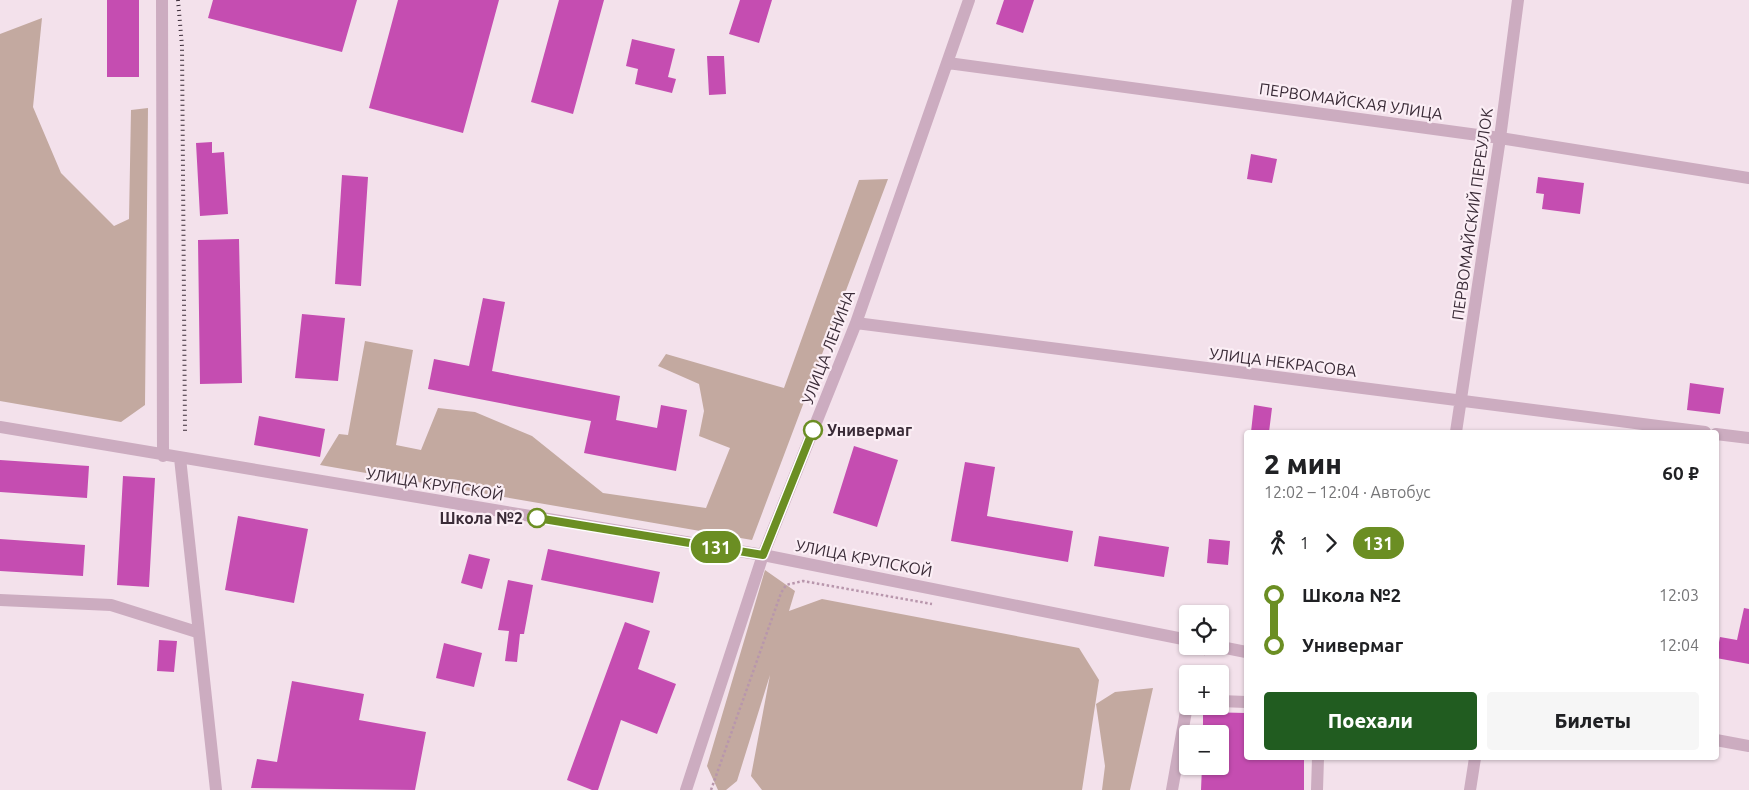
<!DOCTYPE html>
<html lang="ru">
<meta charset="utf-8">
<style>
:root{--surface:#fff;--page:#f6f6f6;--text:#202124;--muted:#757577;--accent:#215c20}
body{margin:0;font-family:Ubuntu,sans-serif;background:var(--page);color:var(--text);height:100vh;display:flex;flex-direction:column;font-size:19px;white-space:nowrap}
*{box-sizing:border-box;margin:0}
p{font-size:16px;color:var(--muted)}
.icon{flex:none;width:28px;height:28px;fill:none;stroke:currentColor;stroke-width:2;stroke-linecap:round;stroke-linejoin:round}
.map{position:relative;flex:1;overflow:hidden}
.drawer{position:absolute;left:1244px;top:430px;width:475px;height:330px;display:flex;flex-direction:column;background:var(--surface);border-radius:5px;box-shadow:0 1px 4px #0004}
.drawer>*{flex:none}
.badge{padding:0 10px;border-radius:16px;font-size:18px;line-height:32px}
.buttons{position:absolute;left:1179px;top:605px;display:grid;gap:10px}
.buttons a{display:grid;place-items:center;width:50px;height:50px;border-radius:5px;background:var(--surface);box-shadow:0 1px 4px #0004;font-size:25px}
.map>.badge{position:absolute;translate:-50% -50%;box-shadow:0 0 0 2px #fff}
.legs{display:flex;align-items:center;gap:8px;height:55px;padding:0 20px;font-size:16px}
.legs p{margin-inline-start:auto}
.summary{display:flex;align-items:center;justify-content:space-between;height:85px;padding:0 20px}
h1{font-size:28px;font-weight:800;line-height:38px}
.action{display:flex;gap:10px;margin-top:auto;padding:10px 20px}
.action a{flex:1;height:58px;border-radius:5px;background:var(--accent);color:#fff;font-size:20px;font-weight:800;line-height:58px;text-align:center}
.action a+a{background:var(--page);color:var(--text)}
ul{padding:0 20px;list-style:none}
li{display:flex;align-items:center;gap:18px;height:50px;font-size:19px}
li i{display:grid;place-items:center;width:8px;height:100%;margin:0 6px;background:currentColor}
li i::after{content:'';width:12px;height:12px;margin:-6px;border:4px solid;border-radius:50%;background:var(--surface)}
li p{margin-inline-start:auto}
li:first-child i{background:linear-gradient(#0000 50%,currentColor 0)}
li:last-child i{background:linear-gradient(currentColor 50%,#0000 0)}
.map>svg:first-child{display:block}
</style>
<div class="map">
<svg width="1749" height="790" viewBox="0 0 1749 790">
<rect width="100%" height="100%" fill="#f3e1eb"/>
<!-- green -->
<path fill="#c3a9a0" d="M42 18 33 107 61 173 114 226 129 219 131 110 148 108 145 405 121 422 0 401V34Z
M888 179 752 540 320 465 339 434 348 435 365 341 413 350 396 445 421 450 438 408 475 412 532 436 603 493 706 508 730 448 699 436 704 411 699 384 658 366 666 354 784 388 859 180Z
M765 570 795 591 789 611 822 599 1079 648 1099 680 1082 790H762L751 776 770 675 737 781 726 790H718L707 766Z
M1153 688 1130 790H1102L1105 766 1096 704 1115 692Z"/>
<!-- building -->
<path fill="#c54db1" d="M107 0H139V77H107Z
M213 0H357L342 52 208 18Z
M398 0H499L463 133 369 108Z
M559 0H604L573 114 531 102Z
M740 0H772L759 43 729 34Z
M1004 0H1034L1023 33 996 24Z
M632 39 675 49 668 77 676 79 672 93 635 84 638 69 626 66Z
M707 56H724L726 94 709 95Z
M212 142V153L224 152 228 214 200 216 196 143Z
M1251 154 1277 159 1272 183 1247 179Z
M342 175 368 177 361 286 335 284Z
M1538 177 1584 183 1580 214 1542 209 1544 194 1536 193Z
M239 239 242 383 200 384 198 240Z
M483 298 505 302 492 371 620 396 616 420 657 428 661 405 687 410 676 471 584 453 591 421 428 389 434 359 469 366Z
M302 314 345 318 338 381 295 378Z
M1690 383 1724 388 1720 414 1687 410Z
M1254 405 1272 408 1269 432H1251Z
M259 416 325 429 320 457 254 445Z
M854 446 898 460 877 527 833 513Z
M0 460 89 466 87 498 0 492Z
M965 462 995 467 987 516 1073 531 1068 562 951 541Z
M123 476 155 478 149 587 117 585Z
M238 516 308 529 294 603 225 590Z
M1099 536 1169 547 1164 577 1094 566Z
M0 539 85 545 83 576 0 571Z
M1209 539 1230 541 1228 565 1207 563Z
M548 549 660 572 653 603 541 580Z
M469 554 490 559 482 589 461 583Z
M508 580 533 585 524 634H520L517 662 505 661 509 631 498 630Z
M1744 608 1749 609V664L1716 658 1720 637 1737 640Z
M625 622 650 631 638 669 676 684 657 734 621 720 598 790H592L567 780 568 777Z
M159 640 177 641 174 672 157 671Z
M444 643 482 653 474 687 436 678Z
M292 681 364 694 359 720 426 732 415 790 251 788 257 759 277 762Z
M1203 712 1246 713V758H1304V790H1201L1202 766H1220V734H1203Z"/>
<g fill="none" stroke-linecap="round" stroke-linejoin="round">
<!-- path -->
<path stroke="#b896ac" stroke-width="2.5" stroke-dasharray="2.5 2.5" stroke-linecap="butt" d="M1194 652 1205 654
M711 790 781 593 786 585 803 581 932 604"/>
<!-- minor -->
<path stroke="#ccacc0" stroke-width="12" d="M162 0 163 456
M948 63 1500 138 1749 178
M856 323 1705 432
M0 427 763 555 1188 640
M1456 432 1500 138 1518 0
M1716 434 1749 438
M180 458 216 790
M0 600 111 605 197 632
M1216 646 1246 652
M1220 701 1246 702
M1716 740 1749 746
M686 790 763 555 856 323 969 0
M1172 790 1188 700
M1317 790 1318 758
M1470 790 1475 758"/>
<!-- rail -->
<path stroke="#3a2b37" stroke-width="4" stroke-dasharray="1 4" stroke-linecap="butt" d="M178 0 182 46 185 431"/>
</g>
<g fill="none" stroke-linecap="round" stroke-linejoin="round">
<defs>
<path id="line-1" d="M537 518 763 555 813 430"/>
</defs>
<!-- line-1 casing -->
<use href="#line-1" stroke="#fff" stroke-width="11"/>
<!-- line-1 -->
<use href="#line-1" stroke="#6b8e23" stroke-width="8"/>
</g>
<!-- markers -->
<g fill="#fff" stroke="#6b8e23" stroke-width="2.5">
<circle cx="813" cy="430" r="9"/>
<circle cx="537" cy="518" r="9"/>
</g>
<g text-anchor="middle" stroke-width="4.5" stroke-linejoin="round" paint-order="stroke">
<!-- street labels -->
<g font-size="16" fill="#3a2b37" stroke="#fbeef5">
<text transform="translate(1351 101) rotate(8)" y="6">ПЕРВОМАЙСКАЯ УЛИЦА</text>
<text transform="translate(1472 214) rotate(-82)" y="6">ПЕРВОМАЙСКИЙ ПЕРЕУЛОК</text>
<text transform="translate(828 347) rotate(-69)" y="6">УЛИЦА ЛЕНИНА</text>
<text transform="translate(1283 362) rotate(7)" y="6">УЛИЦА НЕКРАСОВА</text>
<text transform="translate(435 484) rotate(9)" y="6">УЛИЦА КРУПСКОЙ</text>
<text transform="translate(864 558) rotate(11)" y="6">УЛИЦА КРУПСКОЙ</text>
</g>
<!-- stop labels -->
<g font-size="16" font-weight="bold" fill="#3a2b37" stroke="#fbeef5" text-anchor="start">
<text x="827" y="436">Универмаг</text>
<text x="523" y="524" text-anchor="end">Школа №2</text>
</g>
</g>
</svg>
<div class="buttons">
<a><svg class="icon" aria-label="locate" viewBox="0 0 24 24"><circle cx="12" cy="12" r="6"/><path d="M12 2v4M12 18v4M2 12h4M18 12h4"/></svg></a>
<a>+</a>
<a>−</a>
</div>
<b class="badge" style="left:716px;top:547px;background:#6b8e23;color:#fff">131</b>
<section class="drawer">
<div class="summary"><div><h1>2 мин</h1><p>12:02 – 12:04 · Автобус</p></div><b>60 ₽</b></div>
<div class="legs"><svg class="icon" aria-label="walk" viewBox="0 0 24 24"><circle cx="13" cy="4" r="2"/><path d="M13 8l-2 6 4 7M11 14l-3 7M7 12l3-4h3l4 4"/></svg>1<svg class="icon" aria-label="forward" viewBox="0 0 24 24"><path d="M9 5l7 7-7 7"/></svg><b class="badge" style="background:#6b8e23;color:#fff">131</b></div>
<ul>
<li><i style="color:#6b8e23"></i><b>Школа №2</b><p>12:03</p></li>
<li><i style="color:#6b8e23"></i><b>Универмаг</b><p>12:04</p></li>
</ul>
<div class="action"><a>Поехали</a><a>Билеты</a></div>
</section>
</div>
